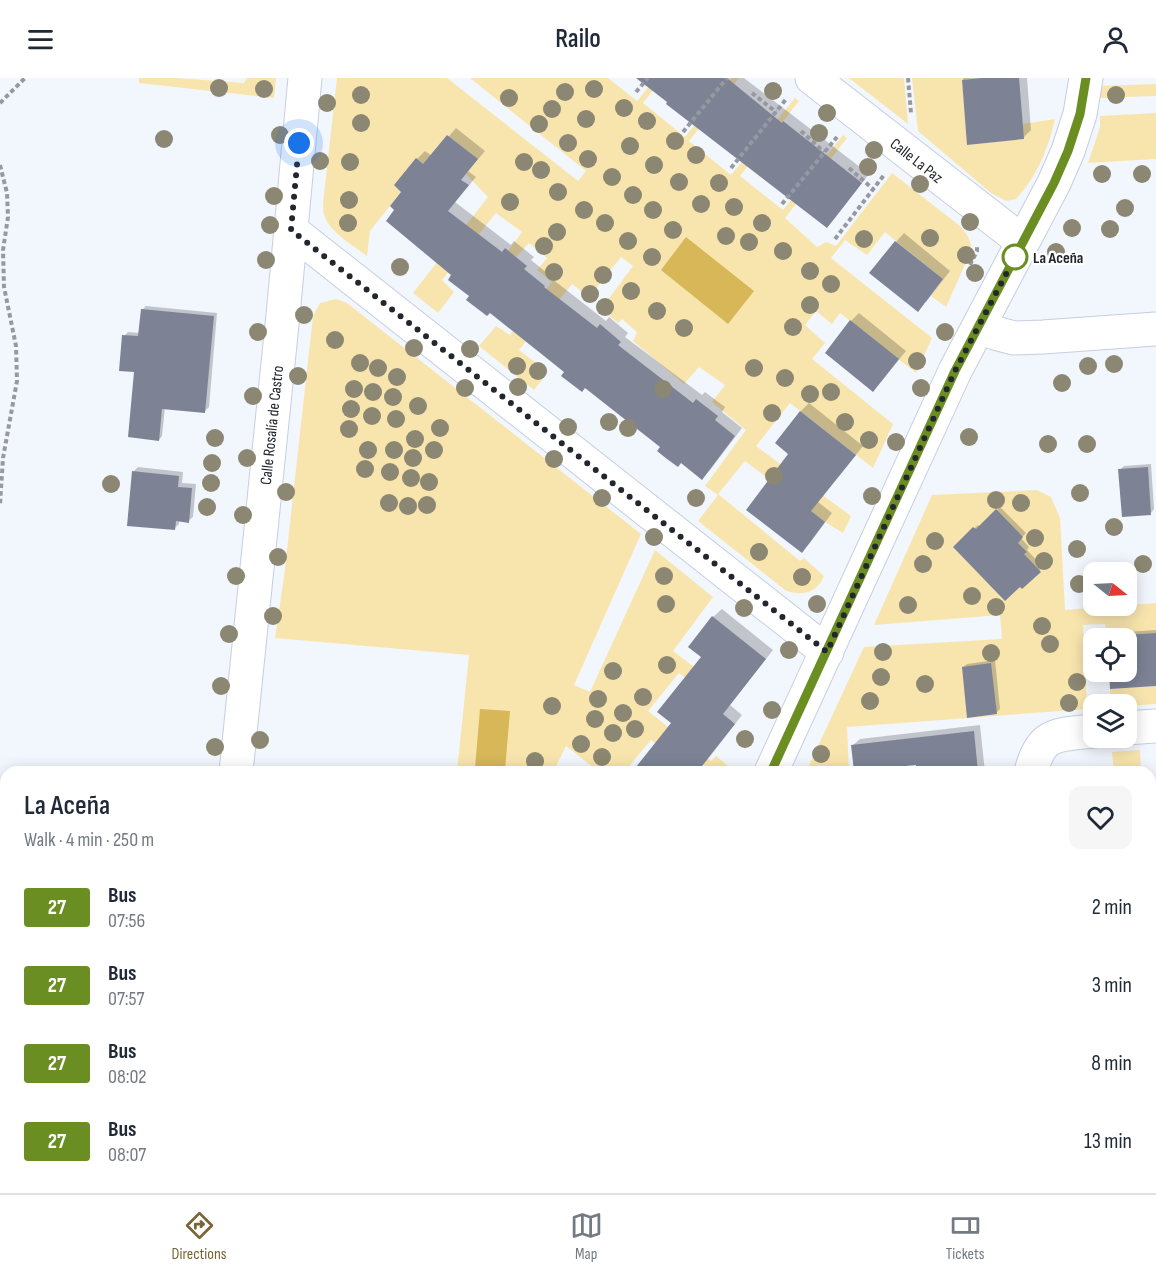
<!DOCTYPE html>
<meta charset="utf-8">
<style>
:root{--surface:#fff;--page:#f6f6f7;--text:#1f2937;--muted:#747a83;--line:#e0e1e3;--accent:#776634}
body{margin:0;font-family:"Sofia Sans Condensed",sans-serif;background:var(--page);color:var(--text);height:100vh;display:flex;flex-direction:column;font-size:22px;white-space:nowrap}
*{box-sizing:border-box;margin:0}
p{font-size:20px;color:var(--muted)}
.icon{flex:none;width:33px;height:33px;fill:none;stroke:currentColor;stroke-width:2;stroke-linecap:round;stroke-linejoin:round}
.map{position:relative;flex:1;overflow:hidden}
.sheet{position:absolute;left:0px;top:688px;width:1156px;height:428px;display:flex;flex-direction:column;background:var(--surface);border-radius:18px 18px 0 0;box-shadow:0 3px 15px #0003}
.sheet>*{flex:none}
.badge{padding:0 12px;border-radius:4px;font-size:21px;line-height:39px}
.needle{width:39px;rotate:108deg}
.tools{position:absolute;left:1083px;top:484px;display:grid;gap:12px}
.tools a{display:grid;place-items:center;width:54px;height:54px;border-radius:12px;background:var(--surface);box-shadow:0 3px 15px #0003;font-size:30px}
.you{position:absolute;width:30px;height:30px;margin:-15px;border:4px solid #fff;border-radius:50%;background:#1a73e8;box-shadow:0 0 0 9px #1a73e833}
.map>.badge{position:absolute;translate:-50% -50%;box-shadow:0 0 0 3px #fff}
.round{display:grid;place-items:center;flex:none;width:63px;height:63px;border-radius:12px;background:var(--page)}
.summary{display:flex;align-items:center;justify-content:space-between;height:102px;padding:0 24px}
h1{font-size:28px;font-weight:600;line-height:45px}
ul{padding:0;list-style:none}
li{display:flex;align-items:center;gap:18px;height:78px;padding:0 24px}
li div{flex:1}
li b{display:block;font-size:22px}
li em{font-style:normal}
li .badge{min-width:66px;font-weight:700;text-align:center}
header{display:flex;justify-content:space-between;align-items:center;height:78px;padding:0 24px;background:var(--surface);font-size:27px;font-weight:600}
.tab-bar{display:flex;justify-content:space-around;align-items:center;height:84px;border-top:2px solid var(--line);background:var(--surface);font-size:16px;color:var(--muted)}
.tab-bar a{display:grid;justify-items:center;gap:3px}
.tab-bar .on{color:var(--accent)}
.map>svg:first-child{display:block}
</style>
<header><svg class="icon" aria-label="menu" viewBox="0 0 24 24"><path d="M4 6h16M4 12h16M4 18h16"/></svg>Railo<svg class="icon" aria-label="person" viewBox="0 0 24 24"><circle cx="12" cy="8" r="4"/><path d="M4 21q1-7 8-7t8 7"/></svg></header>
<div class="map">
<svg width="1156" height="1115" viewBox="0 0 1156 1115">
<rect width="100%" height="100%" fill="#f2f6fd"/>
<!-- green -->
<path fill="#f8e5ae" d="M139 0H177L244 5 247 0H276L274 20 139 5Z
M337 0H447L578 103 586 93 470 0H608L637 23 656 0H663L643 25 685 59 732 0H739L689 63 731 97 795 20 799 23 740 98 783 132 843 57 847 60 785 140 817 169 826 164 836 168 892 95 960 148C967 156 972 163 971 173L946 229 931 218 943 201 885 154 867 177 845 162 831 180 932 260 916 295 840 235 832 246 816 233 805 247 825 265 812 281 893 346 873 390 790 325 756 368 851 438 843 455 825 444 745 383 718 416 800 483 804 480 824 498C817 515 801 519 785 512L698 443 718 417 705 408 746 352 712 324 725 307 699 289 684 306 633 263 637 254 622 241 618 245 601 231 633 188 621 179 589 219 572 206 519 272 548 294 534 312 479 268 496 248 510 257 552 204 537 192 547 180 529 165 516 179 508 173 522 154 496 135 442 202 454 214 438 235 413 215 488 119 466 96 477 81 447 57 423 86 416 81 401 114 370 153 367 178C354 168 331 155 325 139 323 135 323 130 323 125Z
M849 0H904L908 46Z
M912 0H972L962 2 968 67 1023 61V46L1055 41C1048 72 1037 98 1016 121L1006 123 991 115 918 53Z
M1156 6V18L1100 20 1099 8Z
M1156 35V81L1088 85 1100 49V38Z
M336 221 347 225 641 456 574 607 590 614 655 472 713 519 673 573 702 595 694 606 679 595 648 633 711 683 716 678 733 692 732 694H713L671 662 664 672 651 662 624 694H599L566 668 553 694H457L469 577 275 560 284 499 313 238 320 225Z
M1037 412 1051 419 1060 440 1065 532 1156 525V562L1155 555 1107 558 1105 546 1083 547 1087 631 847 649 849 694H806L864 569 1002 561 1000 537 874 547 932 417Z
M1156 608V626L1127 628 1126 627H1111L1110 611Z
M1140 672 1141 694H1114L1112 674Z
M1151 768H1156V854H1151Z
M1151 1000H1156V1115H944L943 1110H1150Z
M38 1110H213L214 1115H35Z
M744 1110H884L885 1115H745Z"/>
<!-- water -->
<path fill="#d7b757" d="M686 159 754 213 728 246 661 192Z
M480 631 510 633 505 692 475 690Z"/>
<!-- shadow -->
<path fill="#0003" d="M637 0H744L869 96 835 140 827 148Z
M963 0H1027L1031 52 1023 60 969 65Z
M456 50 485 73 468 93 476 99 455 124 511 167 514 163 534 179 531 182 552 199 551 200 606 243 609 239 628 255 625 259 702 317 705 314 725 329 722 334 742 350 710 392 702 400 471 218 396 132 417 81 425 73 432 78Z
M904 155 950 193 926 224 871 195 896 164Z
M146 228 217 235 209 329 205 333 165 329 162 358 159 362 124 258 128 254 140 255 142 232Z
M859 235 906 273 881 304 851 243Z
M809 325 863 368 818 424 832 435 810 465 802 473 791 376 777 365 801 333Z
M1151 386 1154 431 1151 435 1120 392 1124 388Z
M138 389 183 394 182 405 196 406 193 439 188 443 179 442V446L175 450 133 394Z
M1000 429 1026 455 1021 460 1029 469 1027 472 1043 489 1022 509 955 469 978 447 980 449Z
M722 531 773 572 730 627 742 637 698 694H699H634L673 645 703 579 690 569 713 539Z
M1156 552V606L1111 594H1126V561H1108V558L1112 555Z
M995 582 1000 631 996 635 963 589 967 586Z
M980 647 985 694H918L917 685 853 667 860 661Z
M1150 705H1156V766L1150 767Z
M1150 847H1156V908L1150 909Z
M133 1110H196L197 1115H132L131 1111Z
M389 1110H450L451 1115H390Z
M655 1110H729L731 1111 729 1115H652Z
M792 1110H860L861 1115H792Z"/>
<!-- building -->
<path fill="#7d8395" d="M636 0H727L782 45 783 43 862 105 827 150 666 26 667 24Z
M982 0H1019L1024 61 967 67 962 2Z
M447 57 478 81 461 102 469 107 448 133 502 174 505 170 527 188 524 191 545 208 544 209 597 250 600 246 621 264 618 267 693 325 696 321 718 338 715 342 735 358 702 402 681 385 678 389 667 381 657 373 660 369 585 310 582 314 561 298 564 294 490 235 487 238 466 222 469 218 448 202 451 197 386 143 394 132 390 128 401 114 394 107 416 80 423 86Z
M895 163 943 201 918 234 869 195Z
M141 231 214 238 205 335 162 331 159 363 128 359 134 294 119 293 122 257 138 258Z
M850 242 899 281 873 314 825 275Z
M800 333 856 377 811 433 825 444 802 475 746 432 788 376 775 365Z
M1148 389 1151 437 1122 439 1118 391Z
M132 393 179 398 178 409 192 410 189 445 176 443 175 452 127 448Z
M996 431 1023 459 1018 465 1027 474 1024 476 1041 494 1022 511 1020 509 1005 523 953 469 973 449 976 451Z
M712 538 766 581 723 636 735 646 697 694H632L671 645 657 634 701 579 688 569Z
M1156 555V608L1110 611 1109 594H1126V561H1107V558Z
M991 585 997 636 967 640 962 589Z
M974 653 978 694H916V687L854 693 851 667Z"/>
<g fill="none" stroke-linecap="round" stroke-linejoin="round">
<defs>
<path id="minor" d="M812 0 1023 164
M291 152 827 574
M980 246 995 255 1014 260 1043 259 1156 251
M1126 650 1156 648
M236 694 283 237 305 0
M771 694 955 293 1054 105 1068 73 1080 36 1086 0
M1031 694C1041 654 1056 657 1094 653
M1150 969H1156
M242 1110 243 1115
M908 1110 909 1115
M583 1115 585 1110"/>
</defs>
<!-- minor casing -->
<use href="#minor" stroke="#c6cee1" stroke-width="35"/>
<!-- path -->
<path stroke="#9699a0" stroke-width="4" stroke-dasharray="4.5 3" stroke-linecap="butt" d="M908 0 911 35
M636 14 648 0
M752 15 776 34
M0 25 25 0
M801 53 824 74
M683 54 727 0
M0 87 7 115 8 139 3 172 4 209 16 268 17 303 3 380 0 427
M731 90 787 20
M849 90 873 111
M782 126 837 59
M835 161 884 97
M970 187 977 173V169
M0 877 6 891
M741 1110V1115
M26 1115 28 1110"/>
<!-- minor -->
<use href="#minor" stroke="#fff" stroke-width="33"/>
</g>
<!-- trees -->
<g fill="#8c8772">
<circle cx="219" cy="10" r="9"/>
<circle cx="264" cy="11" r="9"/>
<circle cx="594" cy="11" r="9"/>
<circle cx="773" cy="13" r="9"/>
<circle cx="565" cy="14" r="9"/>
<circle cx="361" cy="17" r="9"/>
<circle cx="1116" cy="17" r="9"/>
<circle cx="509" cy="20" r="9"/>
<circle cx="327" cy="25" r="9"/>
<circle cx="624" cy="30" r="9"/>
<circle cx="552" cy="31" r="9"/>
<circle cx="827" cy="35" r="9"/>
<circle cx="586" cy="41" r="9"/>
<circle cx="647" cy="43" r="9"/>
<circle cx="361" cy="45" r="9"/>
<circle cx="539" cy="46" r="9"/>
<circle cx="819" cy="55" r="9"/>
<circle cx="280" cy="57" r="9"/>
<circle cx="164" cy="61" r="9"/>
<circle cx="675" cy="63" r="9"/>
<circle cx="568" cy="65" r="9"/>
<circle cx="630" cy="68" r="9"/>
<circle cx="874" cy="72" r="9"/>
<circle cx="696" cy="77" r="9"/>
<circle cx="588" cy="81" r="9"/>
<circle cx="320" cy="83" r="9"/>
<circle cx="350" cy="84" r="9"/>
<circle cx="524" cy="84" r="9"/>
<circle cx="654" cy="87" r="9"/>
<circle cx="868" cy="89" r="9"/>
<circle cx="541" cy="92" r="9"/>
<circle cx="1102" cy="96" r="9"/>
<circle cx="1142" cy="96" r="9"/>
<circle cx="612" cy="99" r="9"/>
<circle cx="679" cy="104" r="9"/>
<circle cx="719" cy="105" r="9"/>
<circle cx="920" cy="106" r="9"/>
<circle cx="558" cy="114" r="9"/>
<circle cx="633" cy="117" r="9"/>
<circle cx="274" cy="118" r="9"/>
<circle cx="349" cy="122" r="9"/>
<circle cx="510" cy="124" r="9"/>
<circle cx="701" cy="126" r="9"/>
<circle cx="734" cy="129" r="9"/>
<circle cx="1125" cy="130" r="9"/>
<circle cx="584" cy="132" r="9"/>
<circle cx="653" cy="132" r="9"/>
<circle cx="970" cy="144" r="9"/>
<circle cx="348" cy="145" r="9"/>
<circle cx="605" cy="145" r="9"/>
<circle cx="762" cy="145" r="9"/>
<circle cx="270" cy="147" r="9"/>
<circle cx="1072" cy="150" r="9"/>
<circle cx="1110" cy="151" r="9"/>
<circle cx="673" cy="152" r="9"/>
<circle cx="557" cy="154" r="9"/>
<circle cx="726" cy="158" r="9"/>
<circle cx="930" cy="160" r="9"/>
<circle cx="864" cy="161" r="9"/>
<circle cx="628" cy="163" r="9"/>
<circle cx="749" cy="164" r="9"/>
<circle cx="544" cy="168" r="9"/>
<circle cx="783" cy="173" r="9"/>
<circle cx="1056" cy="174" r="9"/>
<circle cx="966" cy="177" r="9"/>
<circle cx="652" cy="179" r="9"/>
<circle cx="266" cy="182" r="9"/>
<circle cx="400" cy="189" r="9"/>
<circle cx="810" cy="193" r="9"/>
<circle cx="554" cy="194" r="9"/>
<circle cx="975" cy="195" r="9"/>
<circle cx="603" cy="197" r="9"/>
<circle cx="831" cy="206" r="9"/>
<circle cx="631" cy="213" r="9"/>
<circle cx="590" cy="216" r="9"/>
<circle cx="810" cy="227" r="9"/>
<circle cx="605" cy="229" r="9"/>
<circle cx="657" cy="233" r="9"/>
<circle cx="304" cy="237" r="9"/>
<circle cx="793" cy="249" r="9"/>
<circle cx="684" cy="250" r="9"/>
<circle cx="258" cy="254" r="9"/>
<circle cx="945" cy="254" r="9"/>
<circle cx="335" cy="262" r="9"/>
<circle cx="414" cy="270" r="9"/>
<circle cx="470" cy="271" r="9"/>
<circle cx="917" cy="283" r="9"/>
<circle cx="360" cy="285" r="9"/>
<circle cx="1114" cy="286" r="9"/>
<circle cx="517" cy="288" r="9"/>
<circle cx="1088" cy="288" r="9"/>
<circle cx="378" cy="290" r="9"/>
<circle cx="754" cy="290" r="9"/>
<circle cx="538" cy="293" r="9"/>
<circle cx="298" cy="298" r="9"/>
<circle cx="397" cy="299" r="9"/>
<circle cx="785" cy="300" r="9"/>
<circle cx="1062" cy="305" r="9"/>
<circle cx="518" cy="309" r="9"/>
<circle cx="465" cy="310" r="9"/>
<circle cx="921" cy="310" r="9"/>
<circle cx="354" cy="311" r="9"/>
<circle cx="663" cy="311" r="9"/>
<circle cx="373" cy="314" r="9"/>
<circle cx="831" cy="314" r="9"/>
<circle cx="810" cy="316" r="9"/>
<circle cx="253" cy="318" r="9"/>
<circle cx="393" cy="319" r="9"/>
<circle cx="418" cy="328" r="9"/>
<circle cx="351" cy="331" r="9"/>
<circle cx="772" cy="335" r="9"/>
<circle cx="372" cy="338" r="9"/>
<circle cx="396" cy="341" r="9"/>
<circle cx="609" cy="344" r="9"/>
<circle cx="845" cy="344" r="9"/>
<circle cx="568" cy="349" r="9"/>
<circle cx="440" cy="350" r="9"/>
<circle cx="628" cy="350" r="9"/>
<circle cx="349" cy="351" r="9"/>
<circle cx="969" cy="359" r="9"/>
<circle cx="215" cy="360" r="9"/>
<circle cx="415" cy="361" r="9"/>
<circle cx="869" cy="362" r="9"/>
<circle cx="896" cy="364" r="9"/>
<circle cx="1048" cy="366" r="9"/>
<circle cx="1087" cy="366" r="9"/>
<circle cx="368" cy="372" r="9"/>
<circle cx="394" cy="372" r="9"/>
<circle cx="434" cy="372" r="9"/>
<circle cx="247" cy="380" r="9"/>
<circle cx="413" cy="380" r="9"/>
<circle cx="554" cy="381" r="9"/>
<circle cx="212" cy="385" r="9"/>
<circle cx="365" cy="391" r="9"/>
<circle cx="390" cy="394" r="9"/>
<circle cx="774" cy="398" r="9"/>
<circle cx="411" cy="400" r="9"/>
<circle cx="429" cy="404" r="9"/>
<circle cx="211" cy="405" r="9"/>
<circle cx="111" cy="406" r="9"/>
<circle cx="286" cy="414" r="9"/>
<circle cx="1080" cy="415" r="9"/>
<circle cx="872" cy="418" r="9"/>
<circle cx="602" cy="420" r="9"/>
<circle cx="696" cy="420" r="9"/>
<circle cx="996" cy="422" r="9"/>
<circle cx="389" cy="425" r="9"/>
<circle cx="1021" cy="425" r="9"/>
<circle cx="427" cy="427" r="9"/>
<circle cx="408" cy="428" r="9"/>
<circle cx="207" cy="429" r="9"/>
<circle cx="243" cy="437" r="9"/>
<circle cx="1114" cy="449" r="9"/>
<circle cx="654" cy="459" r="9"/>
<circle cx="1035" cy="460" r="9"/>
<circle cx="935" cy="463" r="9"/>
<circle cx="1077" cy="471" r="9"/>
<circle cx="759" cy="474" r="9"/>
<circle cx="278" cy="479" r="9"/>
<circle cx="1044" cy="483" r="9"/>
<circle cx="923" cy="486" r="9"/>
<circle cx="1143" cy="486" r="9"/>
<circle cx="236" cy="498" r="9"/>
<circle cx="664" cy="498" r="9"/>
<circle cx="802" cy="499" r="9"/>
<circle cx="1079" cy="506" r="9"/>
<circle cx="972" cy="518" r="9"/>
<circle cx="666" cy="526" r="9"/>
<circle cx="817" cy="526" r="9"/>
<circle cx="908" cy="527" r="9"/>
<circle cx="996" cy="529" r="9"/>
<circle cx="744" cy="530" r="9"/>
<circle cx="273" cy="538" r="9"/>
<circle cx="1042" cy="548" r="9"/>
<circle cx="229" cy="556" r="9"/>
<circle cx="1050" cy="566" r="9"/>
<circle cx="789" cy="572" r="9"/>
<circle cx="883" cy="574" r="9"/>
<circle cx="991" cy="575" r="9"/>
<circle cx="667" cy="587" r="9"/>
<circle cx="613" cy="593" r="9"/>
<circle cx="881" cy="599" r="9"/>
<circle cx="1077" cy="604" r="9"/>
<circle cx="925" cy="606" r="9"/>
<circle cx="221" cy="608" r="9"/>
<circle cx="643" cy="619" r="9"/>
<circle cx="598" cy="621" r="9"/>
<circle cx="870" cy="623" r="9"/>
<circle cx="1069" cy="625" r="9"/>
<circle cx="552" cy="628" r="9"/>
<circle cx="772" cy="632" r="9"/>
<circle cx="623" cy="635" r="9"/>
<circle cx="595" cy="641" r="9"/>
<circle cx="635" cy="651" r="9"/>
<circle cx="613" cy="655" r="9"/>
<circle cx="745" cy="661" r="9"/>
<circle cx="260" cy="662" r="9"/>
<circle cx="581" cy="666" r="9"/>
<circle cx="215" cy="669" r="9"/>
<circle cx="821" cy="676" r="9"/>
<circle cx="602" cy="679" r="9"/>
<circle cx="535" cy="683" r="9"/>
</g>
<g fill="none" stroke-linecap="round" stroke-linejoin="round">
<defs>
<path id="line" d="M771 694 955 293 1054 105 1068 73 1080 36 1086 0"/>
</defs>
<!-- line casing -->
<use href="#line" stroke="#fff" stroke-width="14"/>
<!-- line -->
<use href="#line" stroke="#6b8e23" stroke-width="9"/>
<!-- walk -->
<path stroke="#23262d" stroke-width="6" stroke-dasharray="0 10.8" d="M299 65 291 152 827 574 955 293 1015 179"/>
</g>
<!-- markers -->
<circle fill="#fff" stroke="#6b8e23" stroke-width="3" cx="1015" cy="179" r="12"/>
<g text-anchor="middle" stroke-width="4.5" stroke-linejoin="round" paint-order="stroke">
<!-- street labels -->
<g font-size="16" fill="#23262d" stroke="#fff">
<text transform="translate(917 82) rotate(38)" y="6">Calle La Paz</text>
<text transform="translate(271 347) rotate(-84)" y="6">Calle Rosalía de Castro</text>
</g>
<!-- stop labels -->
<g font-size="16" font-weight="bold" fill="#23262d" stroke="#fff" text-anchor="start">
<text x="1033" y="185">La Aceña</text>
</g>
</g>
</svg>
<div class="tools">
<a><svg class="needle" viewBox="-14 -14 28 28"><path d="M0-13l5 13h-10z" fill="#e53935"/><path d="M0 13l5-13h-10z" fill="#747a83"/></svg></a>
<a><svg class="icon" aria-label="locate" viewBox="0 0 24 24"><circle cx="12" cy="12" r="6"/><path d="M12 2v4M12 18v4M2 12h4M18 12h4"/></svg></a>
<a><svg class="icon" aria-label="layers" viewBox="0 0 24 24"><path d="M12 4l9 5-9 5-9-5zM3 14l9 5 9-5"/></svg></a>
</div>
<div class="you" style="left:299px;top:65px"></div>
<section class="sheet">
<div class="summary"><div><h1>La Aceña</h1><p>Walk · 4 min · 250 m</p></div><a class="round"><svg class="icon" aria-label="heart" viewBox="0 0 24 24"><path d="M12 20l-8-8c-3-5 5-10 8-4 3-6 11-1 8 4z"/></svg></a></div>
<ul>
<li><span class="badge" style="background:#6b8e23;color:#fff">27</span><div><b>Bus</b><p>07:56</p></div><em>2 min</em></li>
<li><span class="badge" style="background:#6b8e23;color:#fff">27</span><div><b>Bus</b><p>07:57</p></div><em>3 min</em></li>
<li><span class="badge" style="background:#6b8e23;color:#fff">27</span><div><b>Bus</b><p>08:02</p></div><em>8 min</em></li>
<li><span class="badge" style="background:#6b8e23;color:#fff">27</span><div><b>Bus</b><p>08:07</p></div><em>13 min</em></li>
</ul>
</section>
</div>
<nav class="tab-bar">
<a class="on"><svg class="icon" aria-label="directions" viewBox="0 0 24 24"><path d="M12 3l9 9-9 9-9-9zM9 14v-3h6M13 9l2 2-2 2"/></svg>Directions</a>
<a><svg class="icon" aria-label="map" viewBox="0 0 24 24"><path d="M3 6l6-2 6 2 6-2v14l-6 2-6-2-6 2zM9 4v14M15 6v14"/></svg>Map</a>
<a><svg class="icon" aria-label="tickets" viewBox="0 0 24 24"><path d="M3 7h18v10H3zM15 7v10"/></svg>Tickets</a>
</nav>
